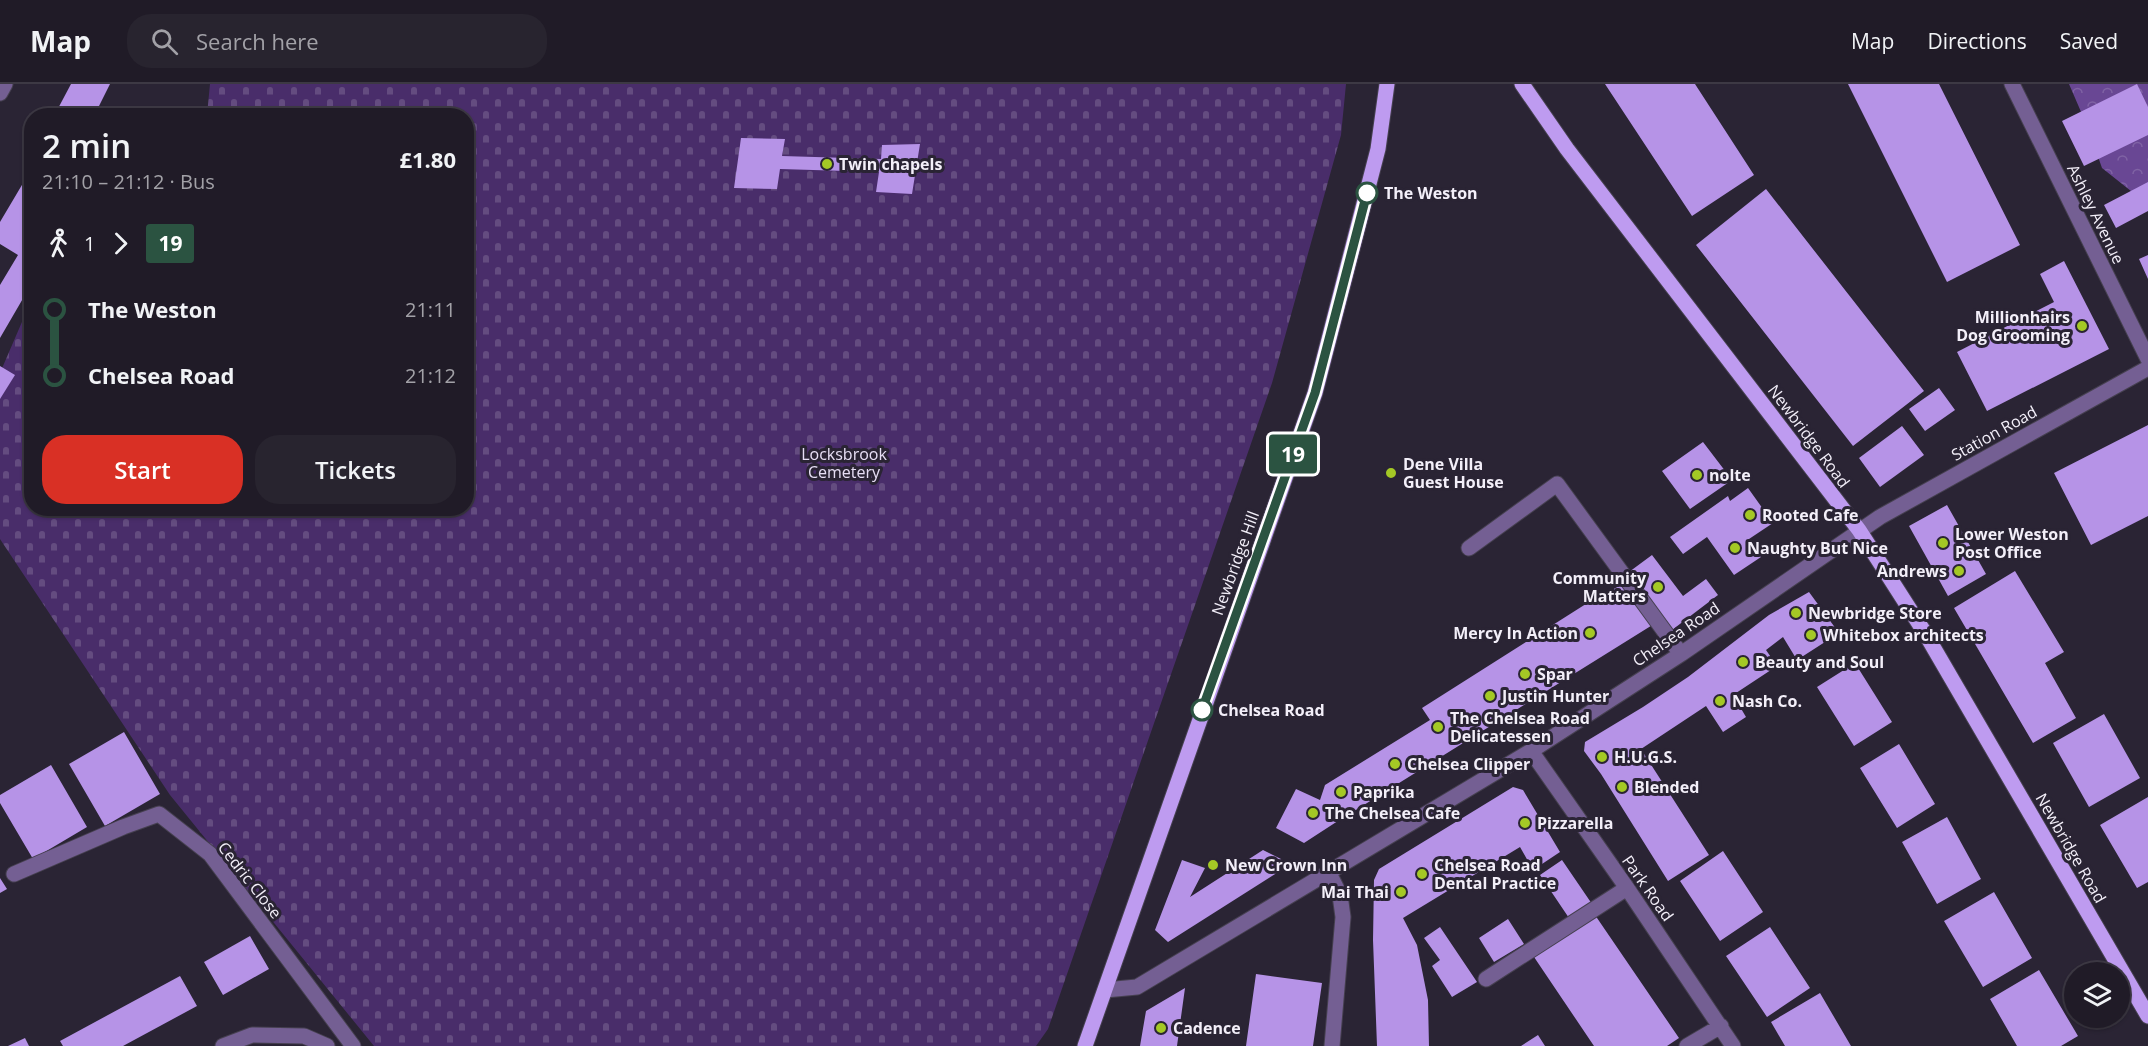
<!DOCTYPE html>
<meta charset="utf-8">
<style>
:root{--surface:#201b27;--page:#28242f;--text:#f1f3f6;--muted:#a2a1a7;--line:#3d3944;--accent:#d93025}
body{margin:0;font-family:"Open Sans",sans-serif;background:var(--page);color:var(--text);height:100vh;display:flex;flex-direction:column;font-size:22px;white-space:nowrap}
*{box-sizing:border-box;margin:0}
p{font-size:20px;color:var(--muted)}
.icon{flex:none;width:33px;height:33px;fill:none;stroke:currentColor;stroke-width:2;stroke-linecap:round;stroke-linejoin:round}
.map{position:relative;flex:1;overflow:hidden}
.side{position:absolute;left:24px;top:24px;width:450px;height:408px;display:flex;flex-direction:column;background:var(--surface);border-radius:24px;box-shadow:0 2px 4px #0004,0 0 0 2px var(--line)}
.side>*{flex:none}
.badge{padding:0 12px;border-radius:4px;font-size:21px;line-height:39px}
.tools{position:absolute;left:2064px;top:878px;display:grid;gap:12px}
.tools a{display:grid;place-items:center;width:66px;height:66px;border-radius:50%;background:var(--surface);box-shadow:0 2px 4px #0004,0 0 0 2px var(--line);font-size:30px}
.map>.badge{position:absolute;translate:-50% -50%;box-shadow:0 0 0 3px #fff}
.legs{display:flex;align-items:center;gap:9px;height:66px;padding:0 18px;font-size:20px}
.legs p{margin-inline-start:auto}
.overview{display:flex;align-items:center;justify-content:space-between;height:102px;padding:0 18px}
h1{font-size:33px;font-weight:600;line-height:45px}
.primary-button{display:flex;gap:12px;margin-top:auto;padding:12px 18px}
.primary-button a{flex:1;height:69px;border-radius:24px;background:var(--accent);color:#fff;font-size:24px;font-weight:600;line-height:69px;text-align:center}
.primary-button a+a{background:var(--page);color:var(--text)}
ul{padding:0 18px;list-style:none}
li{display:flex;align-items:center;gap:21px;height:66px;font-size:22px}
li i{display:grid;place-items:center;width:9px;height:100%;margin:0 8px;background:currentColor}
li i::after{content:'';width:15px;height:15px;margin:-8px;border:4px solid;border-radius:50%;background:var(--surface)}
li p{margin-inline-start:auto}
li:first-child i{background:linear-gradient(#0000 50%,currentColor 0)}
li:last-child i{background:linear-gradient(currentColor 50%,#0000 0)}
header{display:flex;align-items:center;gap:36px;box-sizing:border-box;height:84px;padding:0 30px;background:var(--surface);border-bottom:2px solid var(--line)}
header strong{font-size:28px}
nav{display:flex;gap:33px;margin-inline-start:auto;font-size:21px}
.search{width:420px;height:54px;background:var(--page);display:flex;align-items:center;gap:15px;box-sizing:border-box;padding:0 21px;border-radius:24px;color:var(--muted);font-size:22px}
.map>svg:first-child{display:block}
</style>
<header>
<strong>Map</strong>
<div class="search"><svg class="icon" aria-label="search" viewBox="0 0 24 24"><circle cx="10" cy="10" r="6"/><path d="M15 15l6 6"/></svg>Search here</div>
<nav><a>Map</a><a>Directions</a><a>Saved</a></nav>
</header>
<div class="map">
<svg width="2148" height="962" viewBox="0 0 2148 962">
<defs>
<pattern id="forest-crowns" width="20" height="18" patternUnits="userSpaceOnUse" patternTransform="scale(1.5)"><rect width="20" height="18" fill="#694794"/><path d="M2 6a3 3 0 1 1 6 0M12 15a3 3 0 1 1 6 0" fill="none" stroke="#7f62a4"/></pattern>
<pattern id="cemetery-stones" width="16" height="16" patternUnits="userSpaceOnUse" patternTransform="scale(1.5)"><rect width="16" height="16" fill="#492d6a"/><path d="M2 7V4a2 2 0 0 1 4 0v3zM10 15v-3a2 2 0 0 1 4 0v3z" fill="#644c80"/></pattern>
</defs>
<rect width="100%" height="100%" fill="#2a2434"/>
<!-- forest -->
<path fill="url(#forest-crowns)" d="M2069 0H2148V117L2141 115 2102 84 2088 44Z"/>
<!-- cemetery -->
<path fill="url(#cemetery-stones)" d="M210 0H1346L1341 51 1272 299 1048 945 1036 962H374L170 711 0 455V289L31 217 32 424H466V32L207 31Z"/>
<!-- building -->
<path fill="#b693e7" d="M71 0H110L94 32H54Z
M1605 0H1695L1754 91 1692 132Z
M1848 0H1939L2020 161 1947 198Z
M2137 0 2148 23V51L2084 82 2062 37Z
M741 54 785 55 782 72 881 75 882 61 920 60 912 110 876 108 879 88 780 85 777 105 734 104Z
M32 84V147L25 159 32 163V199L0 254V201L18 171 0 160V138Z
M2148 98V127L2116 144 2104 121Z
M1766 105 1924 307 1853 362 1696 161Z
M2148 171V195L2139 175Z
M2064 177 2109 265 1987 327 1957 268 2054 218 2040 190Z
M0 282 15 291 0 315Z
M1939 304 1955 326 1925 347 1909 325Z
M2148 341V432L2091 461 2054 389Z
M1902 342 1924 371 1880 403 1859 374Z
M1703 358 1732 396 1690 425 1662 387Z
M1748 404 1773 439 1749 455 1761 473 1734 491 1707 453 1683 470 1670 453 1728 412 1730 417Z
M1947 421 1986 490 1948 512 1909 442Z
M1652 471 1683 512 1706 495 1718 511 1672 546 1629 488Z
M2015 487 2064 568 2045 579 2076 634 2033 659 1954 524Z
M1625 499 1654 540 1351 729 1338 724 1344 733 1304 759 1276 744 1296 705 1320 716 1325 701 1430 636 1422 624 1589 518Z
M1809 508 1839 549 1797 576 1783 553 1766 566 1777 582 1733 611 1746 633 1723 648 1706 622 1641 665 1709 771 1668 797 1601 690 1584 667 1585 658 1643 623 1688 593 1769 531Z
M1855 579 1892 638 1854 662 1817 603Z
M2104 630 2140 694 2089 723 2053 659Z
M124 648 160 710 105 742 69 680Z
M1899 660 1935 720 1897 744 1860 684Z
M51 681 87 743 33 775 0 719V711Z
M1513 703 1523 706 1560 768 1533 786 1520 763 1403 834 1417 861 1428 916 1429 962H1377L1373 856 1374 796 1379 785Z
M2148 713V798L2137 804 2100 741Z
M1947 733 1981 795 1937 820 1902 758Z
M1263 766 1291 780 1168 858 1155 846 1182 776 1205 784 1190 813Z
M1723 767 1763 828 1720 857 1680 797Z
M1562 776 1592 820 1569 834 1540 791Z
M0 794 7 805 0 809Z
M1994 808 2032 874 1983 903 1944 837Z
M1595 831 1679 954 1667 962H1594L1534 873Z
M1508 835 1524 860 1494 878 1479 854Z
M1440 843 1477 898 1452 913 1432 882 1440 876 1424 854Z
M1770 843 1810 904 1767 933 1726 872Z
M250 852 269 885 223 911 204 878Z
M2039 886 2078 952 2061 962H2017L1990 915Z
M1256 890 1322 899 1313 962H1246Z
M180 892 197 922 123 962H63L60 957Z
M1185 904 1177 962H1140L1146 927Z
M1820 909 1851 962H1785L1771 938Z
M1538 951 1545 962H1521Z
M25 954 29 962H8Z"/>
<g fill="none" stroke-linecap="round" stroke-linejoin="round">
<defs>
<path id="minor" d="M2012 0 2148 275
M0 9 5 0
M1469 464 1557 400 1681 570
M1531 667 1627 804 1733 962
M1328 787 1340 811 1343 833 1332 962
M14 790 123 743 159 730 210 770 353 962
M1486 895 1627 804
M1105 906 1137 903 1531 667 1681 570 1880 433 2148 284
M223 962 252 951 304 952 327 962
M1687 962 1721 942"/>
<path id="major" d="M1522 0 1567 65 1859 446 1925 549 2148 932
M1085 962 1315 309 1378 65 1387 0"/>
</defs>
<!-- minor casing -->
<use href="#minor" stroke="#464050" stroke-width="17"/>
<!-- major casing -->
<use href="#major" stroke="#464050" stroke-width="17"/>
<!-- minor -->
<use href="#minor" stroke="#745f93" stroke-width="15"/>
<!-- major -->
<use href="#major" stroke="#be9bf0" stroke-width="15"/>
</g>
<g fill="none" stroke-linecap="round" stroke-linejoin="round">
<defs>
<path id="line-1" d="M1202 626 1315 309 1367 109"/>
</defs>
<!-- line-1 casing -->
<use href="#line-1" stroke="#fff" stroke-width="14"/>
<!-- line-1 -->
<use href="#line-1" stroke="#2b5341" stroke-width="9"/>
</g>
<!-- markers -->
<g fill="#a4c825" stroke="#2a2434" stroke-width="2">
<circle cx="827" cy="80" r="6"/>
<circle cx="2082" cy="242" r="6"/>
<circle cx="1391" cy="389" r="6"/>
<circle cx="1697" cy="391" r="6"/>
<circle cx="1750" cy="431" r="6"/>
<circle cx="1943" cy="459" r="6"/>
<circle cx="1735" cy="464" r="6"/>
<circle cx="1959" cy="487" r="6"/>
<circle cx="1658" cy="503" r="6"/>
<circle cx="1796" cy="529" r="6"/>
<circle cx="1590" cy="549" r="6"/>
<circle cx="1811" cy="551" r="6"/>
<circle cx="1743" cy="578" r="6"/>
<circle cx="1525" cy="590" r="6"/>
<circle cx="1490" cy="612" r="6"/>
<circle cx="1720" cy="617" r="6"/>
<circle cx="1438" cy="643" r="6"/>
<circle cx="1602" cy="673" r="6"/>
<circle cx="1395" cy="680" r="6"/>
<circle cx="1622" cy="703" r="6"/>
<circle cx="1341" cy="708" r="6"/>
<circle cx="1313" cy="729" r="6"/>
<circle cx="1525" cy="739" r="6"/>
<circle cx="1213" cy="781" r="6"/>
<circle cx="1422" cy="790" r="6"/>
<circle cx="1401" cy="808" r="6"/>
<circle cx="1161" cy="944" r="6"/>
</g>
<g fill="#fff" stroke="#2b5341" stroke-width="3">
<circle cx="1367" cy="109" r="10"/>
<circle cx="1202" cy="626" r="10"/>
</g>
<g text-anchor="middle" stroke-width="6" stroke-linejoin="round" paint-order="stroke">
<!-- poi labels -->
<g font-size="16" font-weight="bold" fill="#f3eff9" stroke="#2a2434" text-anchor="start">
<text x="839" y="86">Twin chapels</text>
<text x="2070" y="239" text-anchor="end">Millionhairs<tspan x="2070" dy="18">Dog Grooming</tspan></text>
<text x="1403" y="386">Dene Villa<tspan x="1403" dy="18">Guest House</tspan></text>
<text x="1709" y="397">nolte</text>
<text x="1762" y="437">Rooted Cafe</text>
<text x="1955" y="456">Lower Weston<tspan x="1955" dy="18">Post Office</tspan></text>
<text x="1747" y="470">Naughty But Nice</text>
<text x="1947" y="493" text-anchor="end">Andrews</text>
<text x="1646" y="500" text-anchor="end">Community<tspan x="1646" dy="18">Matters</tspan></text>
<text x="1808" y="535">Newbridge Store</text>
<text x="1578" y="555" text-anchor="end">Mercy In Action</text>
<text x="1823" y="557">Whitebox architects</text>
<text x="1755" y="584">Beauty and Soul</text>
<text x="1537" y="596">Spar</text>
<text x="1502" y="618">Justin Hunter</text>
<text x="1732" y="623">Nash Co.</text>
<text x="1450" y="640">The Chelsea Road<tspan x="1450" dy="18">Delicatessen</tspan></text>
<text x="1614" y="679">H.U.G.S.</text>
<text x="1407" y="686">Chelsea Clipper</text>
<text x="1634" y="709">Blended</text>
<text x="1353" y="714">Paprika</text>
<text x="1325" y="735">The Chelsea Cafe</text>
<text x="1537" y="745">Pizzarella</text>
<text x="1225" y="787">New Crown Inn</text>
<text x="1434" y="787">Chelsea Road<tspan x="1434" dy="18">Dental Practice</tspan></text>
<text x="1389" y="814" text-anchor="end">Mai Thai</text>
<text x="1173" y="950">Cadence</text>
</g>
<!-- stop labels -->
<g font-size="16" font-weight="bold" fill="#f3eff9" stroke="#2a2434" text-anchor="start">
<text x="1384" y="115">The Weston</text>
<text x="1218" y="632">Chelsea Road</text>
</g>
<!-- street labels -->
<g font-size="16" fill="#f3eff9" stroke="#2a2434">
<text transform="translate(2096 130) rotate(64)" y="6">Ashley Avenue</text>
<text transform="translate(1994 349) rotate(-29)" y="6">Station Road</text>
<text transform="translate(1809 352) rotate(53)" y="6">Newbridge Road</text>
<text transform="translate(1235 479) rotate(-70)" y="6">Newbridge Hill</text>
<text transform="translate(1676 550) rotate(-34)" y="6">Chelsea Road</text>
<text transform="translate(2071 764) rotate(60)" y="6">Newbridge Road</text>
<text transform="translate(250 796) rotate(52)" y="6">Cedric Close</text>
<text transform="translate(1648 804) rotate(55)" y="6">Park Road</text>
</g>
<!-- park labels -->
<g font-size="16" fill="#e7dff5" stroke="#2a2434">
<text x="844" y="376">Locksbrook<tspan x="844" dy="18">Cemetery</tspan></text>
</g>
</g>
</svg>
<div class="tools">
<a><svg class="icon" aria-label="layers" viewBox="0 0 24 24"><path d="M12 4l9 5-9 5-9-5zM3 14l9 5 9-5"/></svg></a>
</div>
<b class="badge" style="left:1293px;top:370px;background:#2b5341;color:#fff">19</b>
<section class="side">
<div class="overview"><div><h1>2 min</h1><p>21:10 – 21:12 · Bus</p></div><b>£1.80</b></div>
<div class="legs"><svg class="icon" aria-label="walk" viewBox="0 0 24 24"><circle cx="13" cy="4" r="2"/><path d="M13 8l-2 6 4 7M11 14l-3 7M7 12l3-4h3l4 4"/></svg>1<svg class="icon" aria-label="forward" viewBox="0 0 24 24"><path d="M9 5l7 7-7 7"/></svg><b class="badge" style="background:#2b5341;color:#fff">19</b></div>
<ul>
<li><i style="color:#2b5341"></i><b>The Weston</b><p>21:11</p></li>
<li><i style="color:#2b5341"></i><b>Chelsea Road</b><p>21:12</p></li>
</ul>
<div class="primary-button"><a>Start</a><a>Tickets</a></div>
</section>
</div>
